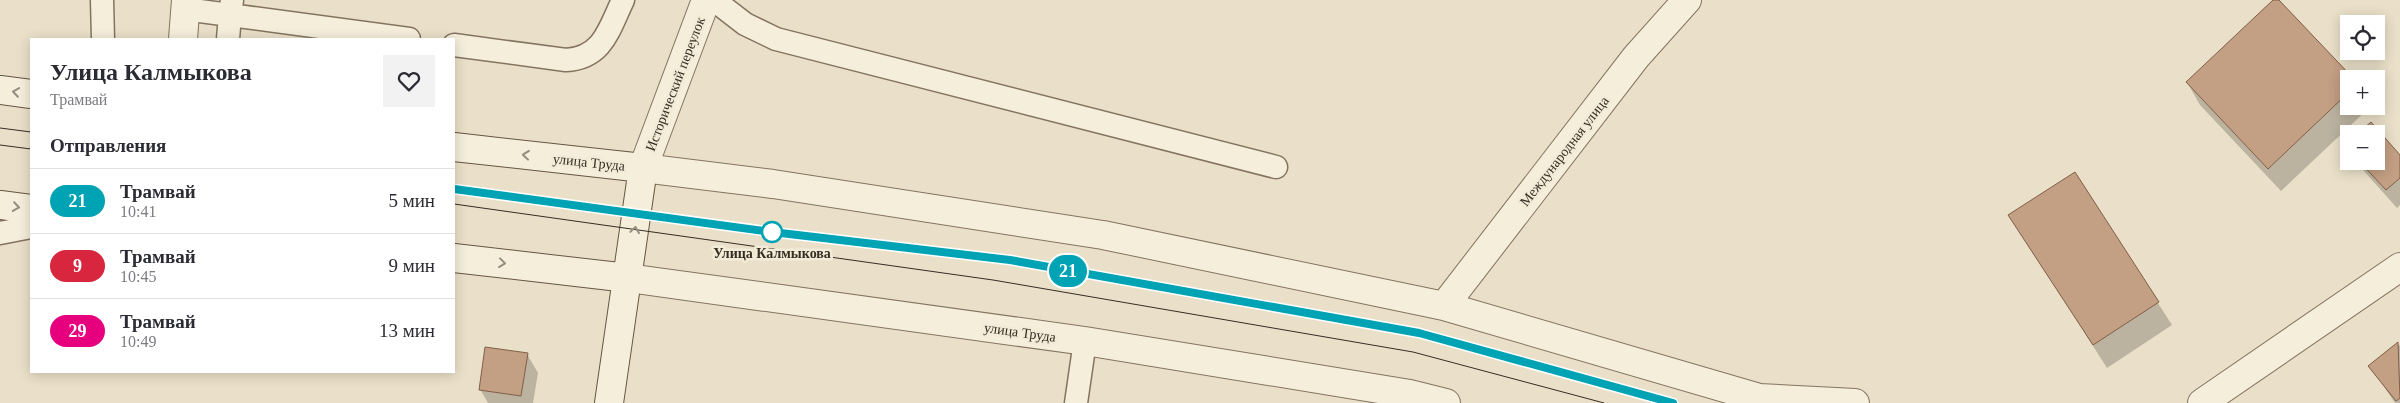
<!DOCTYPE html>
<html lang="ru">
<meta charset="utf-8">
<style>
:root{--surface:#fff;--page:#f2f2f3;--text:#2b2b33;--muted:#7c7c81;--line:#e1e1e2}
body{margin:0;font-family:Georgia,serif;background:var(--page);color:var(--text);height:100vh;display:flex;flex-direction:column;font-size:19px;white-space:nowrap}
*{box-sizing:border-box;margin:0}
p{font-size:16px;color:var(--muted)}
.icon{flex:none;width:28px;height:28px;fill:none;stroke:currentColor;stroke-width:2;stroke-linecap:round;stroke-linejoin:round}
.map{position:relative;flex:1;overflow:hidden}
.drawer{position:absolute;left:30px;top:38px;width:425px;height:335px;display:flex;flex-direction:column;background:var(--surface);border-radius:0px;box-shadow:0 2px 12px #0003}
.drawer>*{flex:none}
.badge{padding:0 10px;border-radius:16px;font-size:18px;line-height:32px}
.fabs{position:absolute;left:2340px;top:15px;display:grid;gap:10px}
.fabs a{display:grid;place-items:center;width:45px;height:45px;border-radius:0px;background:var(--surface);box-shadow:0 2px 12px #0003;font-size:25px}
.map>.badge{position:absolute;translate:-50% -50%;box-shadow:0 0 0 2px #fff}
h2{padding:0 20px;font-size:19px;line-height:45px}
.round{display:grid;place-items:center;flex:none;width:52px;height:52px;border-radius:0px;background:var(--page)}
.summary{display:flex;align-items:center;justify-content:space-between;height:85px;padding:0 20px}
h1{font-size:24px;font-weight:700;line-height:38px}
ul{padding:0;list-style:none}
li{display:flex;align-items:center;gap:15px;height:65px;padding:0 20px;border-top:1px solid var(--line)}
li div{flex:1}
li b{display:block;font-size:19px}
li em{font-style:normal}
li .badge{min-width:55px;font-weight:700;text-align:center}
.map>svg:first-child{display:block}
</style>
<div class="map">
<svg width="2400" height="403" viewBox="0 0 2400 403">
<rect width="100%" height="100%" fill="#eae0c9"/>
<!-- shadow -->
<path fill="#0003" d="M2275 0 2349 79V106L2370 107 2281 191 2200 105 2187 82Z
M2371 124 2400 157V205L2397 208 2355 161H2376V134Z
M2075 174 2172 325 2107 368 2010 216Z
M2398 344 2400 346V403H2395L2370 366Z
M527 354 538 373 533 403H488L480 389Z"/>
<!-- building -->
<path fill="#c39f83" stroke="#805f48" d="M2273 0H2279L2354 79H2349V92L2268 169 2186 82Z
M2371 122 2400 155V178L2386 190 2359 161H2376V134H2357Z
M2075 172 2159 302 2093 345 2008 215Z
M2398 342 2400 398 2396 401 2368 366Z
M485 347 528 353 521 396 479 390Z"/>
<g fill="none" stroke-linecap="round" stroke-linejoin="round">
<defs>
<path id="service" d="M102 0 103 39
M232 0 230 15 409 39
M714 0 745 24 776 39 1276 167
M185 9 230 15 228 39
M454 45 566 60C603 58 609 29 623 0
M0 233 31 227
M1076 403 1085 341"/>
<path id="minor" d="M706 0 643 168 773 184 1103 235 1444 306 1759 398 1855 403
M183 39 186 0
M1444 306 1636 57 1687 0
M2202 403 2400 267"/>
<path id="tertiary" d="M628 278 1085 341 1410 394 1446 403"/>
<path id="secondary" d="M0 90 31 94
M454 147 643 168 609 403
M0 205 31 209
M454 258 628 278"/>
</defs>
<!-- service casing -->
<use href="#service" stroke="#84735f" stroke-width="25"/>
<!-- minor casing -->
<use href="#minor" stroke="#84735f" stroke-width="30"/>
<!-- tertiary casing -->
<use href="#tertiary" stroke="#84735f" stroke-width="30"/>
<!-- secondary casing -->
<use href="#secondary" stroke="#665542" stroke-width="30"/>
<!-- service -->
<use href="#service" stroke="#f5eedb" stroke-width="22"/>
<!-- minor -->
<use href="#minor" stroke="#f5eedb" stroke-width="28"/>
<!-- tertiary -->
<use href="#tertiary" stroke="#f5eedb" stroke-width="28"/>
<!-- secondary -->
<use href="#secondary" stroke="#f5eedb" stroke-width="28"/>
<!-- tram -->
<path stroke="#362c21" stroke-width="1" d="M0 128 31 132
M0 145 31 149
M454 189 772 232 1010 260 1419 333 1673 403
M454 204 993 280 1413 352 1604 403"/>
</g>
<!-- one-way arrows -->
<defs><path id="oneway-chevron" d="M-2-3.5L2.5 0L-2 3.5" fill="none" stroke-width="1.6" stroke-linecap="round" stroke-linejoin="round" transform="scale(1.25)"/></defs>
<g stroke="#968d7e">
<use href="#oneway-chevron" transform="translate(16 92) rotate(-172)"/>
<use href="#oneway-chevron" transform="translate(526 155) rotate(-174)"/>
<use href="#oneway-chevron" transform="translate(16 207) rotate(8)"/>
<use href="#oneway-chevron" transform="translate(635 230) rotate(-82)"/>
<use href="#oneway-chevron" transform="translate(502 263) rotate(7)"/>
</g>
<g fill="none" stroke-linecap="round" stroke-linejoin="round">
<defs>
<path id="line" d="M454 189 772 232 1010 260 1419 333 1673 403"/>
</defs>
<!-- line casing -->
<use href="#line" stroke="#fff" stroke-width="11"/>
<!-- line -->
<use href="#line" stroke="#00a3b4" stroke-width="8"/>
</g>
<!-- markers -->
<circle fill="#fff" stroke="#00a3b4" stroke-width="2.5" cx="772" cy="232" r="10"/>
<g text-anchor="middle" stroke-width="5" stroke-linejoin="round" paint-order="stroke">
<!-- street labels -->
<g font-size="14" fill="#362c21" stroke="#f2ebd7">
<text transform="translate(675 84) rotate(-69)" y="5">Исторический переулок</text>
<text transform="translate(1564 151) rotate(-52)" y="5">Международная улица</text>
<text transform="translate(589 162) rotate(6)" y="5">улица Труда</text>
<text transform="translate(1020 332) rotate(8)" y="5">улица Труда</text>
</g>
<!-- stop labels -->
<g font-size="14" font-weight="bold" fill="#362c21" stroke="#f2ebd7">
<text x="772" y="258">Улица Калмыкова</text>
</g>
</g>
</svg>
<div class="fabs">
<a><svg class="icon" aria-label="locate" viewBox="0 0 24 24"><circle cx="12" cy="12" r="6"/><path d="M12 2v4M12 18v4M2 12h4M18 12h4"/></svg></a>
<a>+</a>
<a>−</a>
</div>
<b class="badge" style="left:1068px;top:271px;background:#00a3b4;color:#fff">21</b>
<section class="drawer">
<div class="summary"><div><h1>Улица Калмыкова</h1><p>Трамвай</p></div><a class="round"><svg class="icon" aria-label="heart" viewBox="0 0 24 24"><path d="M12 20l-8-8c-3-5 5-10 8-4 3-6 11-1 8 4z"/></svg></a></div>
<h2>Отправления</h2>
<ul>
<li><span class="badge" style="background:#00a3b4;color:#fff">21</span><div><b>Трамвай</b><p>10:41</p></div><em>5 мин</em></li>
<li><span class="badge" style="background:#d7263d;color:#fff">9</span><div><b>Трамвай</b><p>10:45</p></div><em>9 мин</em></li>
<li><span class="badge" style="background:#e6007e;color:#fff">29</span><div><b>Трамвай</b><p>10:49</p></div><em>13 мин</em></li>
</ul>
</section>
</div>
